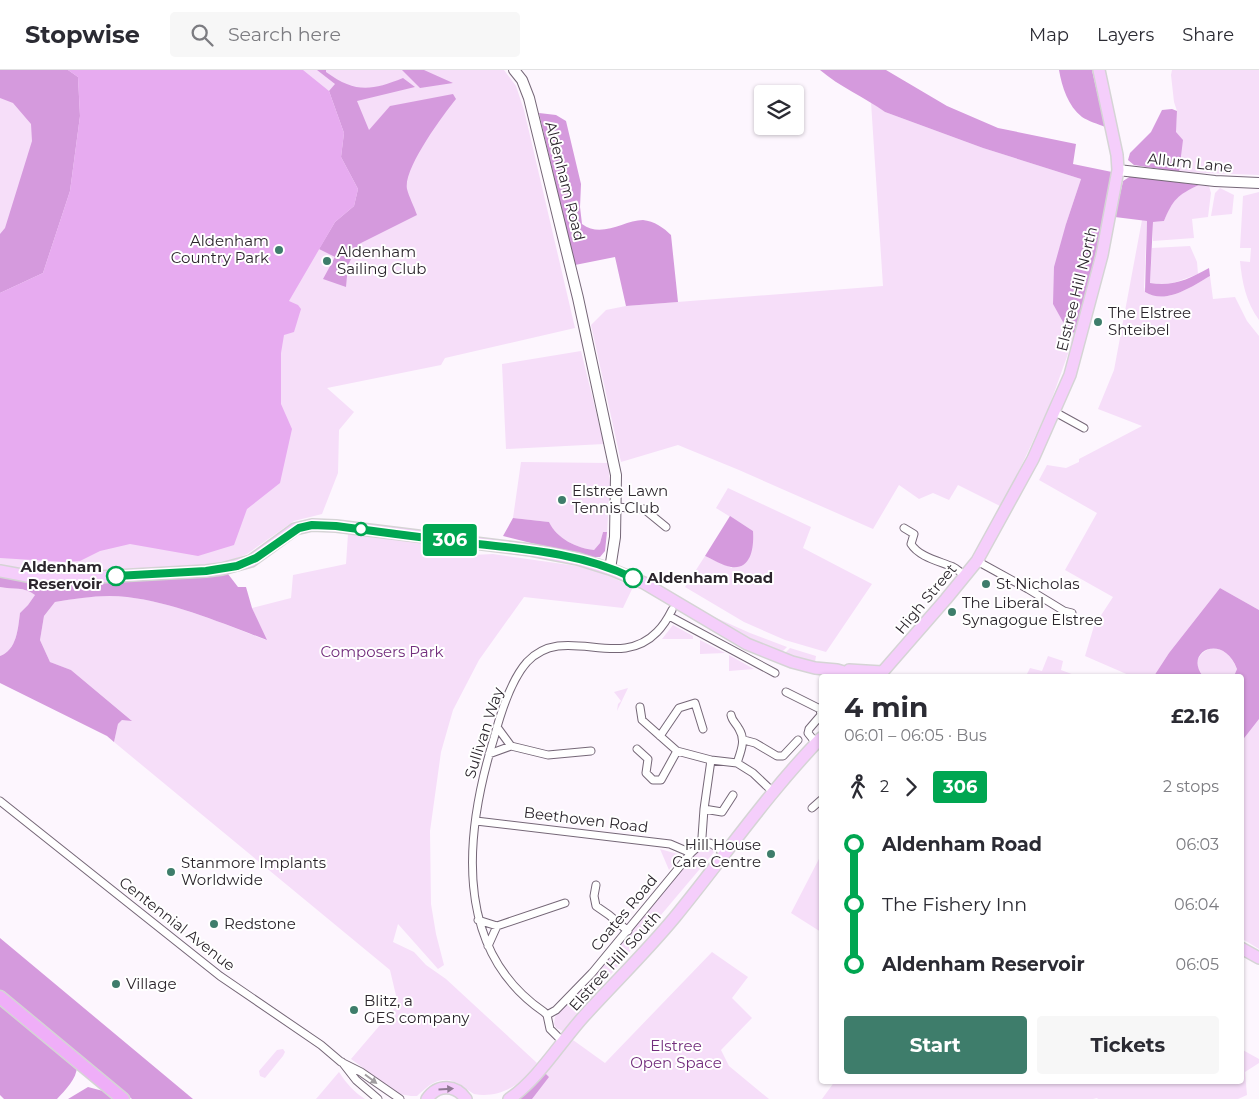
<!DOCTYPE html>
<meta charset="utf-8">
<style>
:root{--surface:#fff;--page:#f7f7f7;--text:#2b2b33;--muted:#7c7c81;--line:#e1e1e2;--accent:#3e7d6b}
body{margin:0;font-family:Montserrat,sans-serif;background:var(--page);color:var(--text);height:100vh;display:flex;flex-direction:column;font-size:19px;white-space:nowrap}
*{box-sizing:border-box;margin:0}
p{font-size:16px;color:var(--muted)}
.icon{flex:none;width:28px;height:28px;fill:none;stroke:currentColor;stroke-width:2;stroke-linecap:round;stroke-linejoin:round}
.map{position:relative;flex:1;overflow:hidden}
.details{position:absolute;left:819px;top:604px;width:425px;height:410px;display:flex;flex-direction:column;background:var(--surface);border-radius:5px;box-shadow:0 1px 4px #0004}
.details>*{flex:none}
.badge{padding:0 10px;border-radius:4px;font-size:18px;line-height:32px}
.fabs{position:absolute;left:754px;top:15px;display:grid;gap:10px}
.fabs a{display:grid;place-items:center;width:50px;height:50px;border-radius:5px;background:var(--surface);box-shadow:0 1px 4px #0004;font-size:25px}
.map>.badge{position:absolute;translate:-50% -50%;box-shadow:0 0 0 2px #fff}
.legs{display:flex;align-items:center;gap:8px;height:55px;padding:0 25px;font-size:16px}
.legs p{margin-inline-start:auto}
.overview{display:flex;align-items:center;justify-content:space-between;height:85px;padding:0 25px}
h1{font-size:28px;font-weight:700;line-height:38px}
.primary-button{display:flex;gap:10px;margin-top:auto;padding:10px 25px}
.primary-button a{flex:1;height:58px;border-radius:5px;background:var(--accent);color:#fff;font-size:20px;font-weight:700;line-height:58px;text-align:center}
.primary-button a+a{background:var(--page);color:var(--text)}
ul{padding:0 25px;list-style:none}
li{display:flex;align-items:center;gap:18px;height:60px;font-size:19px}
li i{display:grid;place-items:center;width:8px;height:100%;margin:0 6px;background:currentColor}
li i::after{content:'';width:12px;height:12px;margin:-6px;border:4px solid;border-radius:50%;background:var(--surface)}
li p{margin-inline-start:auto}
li:first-child i{background:linear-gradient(#0000 50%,currentColor 0)}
li:last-child i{background:linear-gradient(currentColor 50%,#0000 0)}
header{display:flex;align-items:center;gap:30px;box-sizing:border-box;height:70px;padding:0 25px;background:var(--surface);border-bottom:1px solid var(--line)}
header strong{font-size:24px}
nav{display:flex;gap:28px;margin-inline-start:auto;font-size:18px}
.search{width:350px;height:45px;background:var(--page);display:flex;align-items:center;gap:12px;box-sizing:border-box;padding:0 18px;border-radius:5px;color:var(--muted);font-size:19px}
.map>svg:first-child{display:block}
</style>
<header>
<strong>Stopwise</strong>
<div class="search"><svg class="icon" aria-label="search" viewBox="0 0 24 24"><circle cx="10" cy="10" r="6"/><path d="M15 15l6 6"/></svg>Search here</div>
<nav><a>Map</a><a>Layers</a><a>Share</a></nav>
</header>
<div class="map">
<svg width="1259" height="1029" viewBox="0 0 1259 1029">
<rect width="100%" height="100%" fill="#fdf6fe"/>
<!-- green -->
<path fill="#f6def9" d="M0 0H504L516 16 524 40 575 258 445 288 441 295 327 318 354 342 339 360 338 403 322 444 294 451 247 484 219 495 40 505 0 498Z
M1172 0H1259V105L1179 102 1175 72 1177 41 1174 32 1171 5Z
M871 32 885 42 983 78 1081 109 1066 154 1063 252 1075 264 1049 337 1002 437 958 415 949 430 933 423 919 429 899 415 873 459 739 400 678 375 621 392 591 255 606 240 626 236 883 216Z
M1199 115 1209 116 1211 123 1208 147 1192 149 1194 168 1153 171V152L1164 151C1173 129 1177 125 1199 115Z
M1220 118 1234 125 1232 144 1211 146 1215 123Z
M1259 122V250C1246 232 1242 212 1240 191L1250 192 1251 178H1240L1243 126Z
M1142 150 1147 151 1144 217 1145 222C1166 235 1191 217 1210 206L1213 229 1235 227 1247 251 1259 266V540L1220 518 1169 583 1154 606H1131L1085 586 1094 556 1113 527 1065 500 1097 443 1039 410 1047 395 1066 398 1079 392V389L1142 356 1098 339 1114 300Z
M1190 176 1197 192 1198 204 1168 215 1150 213 1152 178Z
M581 281 604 374 506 379 502 294Z
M521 392 608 393 610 413 607 462H603L600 473 594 480C577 478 557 469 549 452L513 448Z
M728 418 811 457 803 478 872 514 826 582 785 570 744 552 685 517 705 486 732 498 753 461 716 438Z
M348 464 453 476 452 486 493 484 591 498 633 517 623 538 524 527 479 590 453 640 441 682 430 761 431 834 436 864 444 895 438 899 398 854 393 872 414 882 426 895 446 909 537 993C524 1013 501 1029 474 1024 464 1018 457 1009 443 1010 432 1011 425 1019 417 1026H411L399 1024 351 989 398 934 390 900 114 672 118 654 122 650H131L71 600 50 592 40 570 44 546 55 532C78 528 103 524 127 527 176 533 221 553 266 570L252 538 291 528 293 505 346 494Z
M0 517C13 520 24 516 35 525L28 535 20 543C18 558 17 580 0 586Z
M703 542 750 563 787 577 780 584 740 566Z
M673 555 693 566V569H662Z
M700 570 725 583 700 584Z
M790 578 816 586 815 592 798 590 783 585Z
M1211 578C1224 578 1232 587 1237 599L1234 606H1203C1193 594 1197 584 1211 578Z
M729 585 754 599 729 601Z
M1048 586 1063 591 1061 600 1077 606H1026L1030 598 1042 601Z
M628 618 617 641 618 634 621 631 614 622Z
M1258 648 1259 649V879L1241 868V672Z
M703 777 715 781 563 961 556 958 554 954 555 947 697 781Z
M660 779 681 785 669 800Z
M821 785V862L791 843Z
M712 882 748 907 732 928 752 948 721 980 729 996 769 1029H520L547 999 563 976 573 970 605 993Z
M283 979 285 982 283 986 265 1008 260 1006 259 1001 277 980Z
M1241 979 1259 989V993L1245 1002 1247 1025 1238 1029H1098L1097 1028 1093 1029H822L835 1011H1241Z
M339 1002C346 1013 354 1022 365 1029H316Z"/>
<!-- forest -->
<path fill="#d59add" d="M0 0H68L78 7 80 46 70 121 43 203 0 223V164L5 158 32 71 31 54 13 33 0 28Z
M317 0H326V2C355 23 371 21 403 8L415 17 357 31 369 60 390 36 453 24 456 29C443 45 403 99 407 119 409 127 414 136 417 145L359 174 348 195 346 217 323 209 335 187 319 179 335 152 354 136 358 119 341 87 344 63 329 21 335 14Z
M402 0H424L453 13 420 18Z
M820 0H886L947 36 998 58 1076 74 1073 94 1112 102 1099 169 1080 252 1075 264 1063 252 1053 234 1054 197 1066 154 1081 109 983 78 885 42C864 27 840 17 820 0Z
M1059 0H1092L1105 57C1098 54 1088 51 1082 47 1068 36 1062 17 1059 0Z
M1172 39 1177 41 1176 62 1183 70 1179 102 1134 95 1128 90 1130 83 1151 62 1162 40Z
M539 43 556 45 566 51 581 114 580 137 582 154C602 169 624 150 643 150 654 151 664 158 671 165L678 232 626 236 615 187 575 195Z
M1131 106 1199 115C1177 125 1173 130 1164 151L1153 152 1150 213C1173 217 1189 209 1209 198L1210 206C1191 217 1166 235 1145 222L1147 151 1115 147 1123 111Z
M730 446 753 461C754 476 752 500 731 497 723 496 712 489 705 486Z
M513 448 549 452C557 469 577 478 594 480L600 473 603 462H607L605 481 600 487H587L503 466Z
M228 504 238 517H246L252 538 267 570C221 553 176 533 127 527 103 524 79 528 55 532L44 546 40 570 50 592 71 600 132 651 122 650 118 654 114 672 107 666 0 613V586C17 580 18 558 20 543L28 535 35 525C24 516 13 520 0 517V506L43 513H99Z
M1220 518 1259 540V649L1241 672V606H1234L1237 599C1223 562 1183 582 1203 606H1154L1169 583Z
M0 868 193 1029H132L0 920Z
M0 936 77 996C77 1009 65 1020 57 1029H4L0 1025Z
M544 1002 549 1007 532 1029H520Z
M88 1017 103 1021 113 1029H68Z"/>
<!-- water -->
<path fill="#e7abf0" d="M68 0H303L329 21 344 63 341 87 358 119 354 136 335 152 289 231 298 235 301 239 294 262 284 265 281 283V334L292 359 280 413 247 439 234 475 198 486 130 474 100 481 80 491 65 492 0 488V223L43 203 70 121 80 46 78 7Z"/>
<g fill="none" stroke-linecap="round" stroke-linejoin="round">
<defs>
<path id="street" d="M1055 342 1084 358
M616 437 644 439 666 457
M904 458 914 464 911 474C919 487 939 491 953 497 957 499 961 503 966 506
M977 491 1028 519 1064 541 1072 543
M669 546 775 603
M786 622 820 639 821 645 809 659 808 663 816 673
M640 637 642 650 677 681 711 690 737 693 753 703 773 722
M731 645C732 651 736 653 739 659 746 670 741 681 737 693
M497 657 511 676
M660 666 679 638 695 633 703 659
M744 670 755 673 777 686H783L798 670
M637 679 648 689 646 703 653 710H661L677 681
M489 684 511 676 548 685 591 681
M0 731 220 906 321 975 341 992 361 1002 400 1029
M812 738 821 730
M704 739 722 742 733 725
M476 751 670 774 691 783
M702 767 704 739 711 690
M596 815 594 826 596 836 609 845 628 861
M478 850 497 856 565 833
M488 876 497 856
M547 945 556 940 592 903 691 783 702 773H710L724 782
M562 971 550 959 547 945 544 942C452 879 465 762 494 668 500 645 511 610 527 592 565 552 618 602 657 562 663 556 668 548 672 540
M342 992 356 1010 378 1029"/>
<path id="secondary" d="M514 0 522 10 529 28 578 228 616 405 615 467 610 499
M1118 100 1215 111 1259 113"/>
<path id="primary" d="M0 501 38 508 61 509 206 501 222 499 251 491 295 459 312 455 336 456 531 480 578 489 610 499 644 513 747 574 792 592 815 598 837 600 857 606
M849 600 882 602
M879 606 946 529 977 491 1033 389 1070 305 1102 185 1118 100 1117 85 1099 0
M1241 878 1259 888
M427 1029C438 1013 456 1015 466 1029
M509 1029C538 1010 561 971 585 945 615 912 647 881 675 847 724 787 767 724 821 668"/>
<path id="highway" d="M0 927 123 1029"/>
</defs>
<!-- street casing -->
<use href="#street" stroke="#756777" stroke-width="9"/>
<!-- secondary casing -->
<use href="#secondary" stroke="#756777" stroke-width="12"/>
<!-- primary casing -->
<use href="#primary" stroke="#d5d4d5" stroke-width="14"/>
<!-- highway casing -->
<use href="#highway" stroke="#d5d4d5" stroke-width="15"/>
<!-- street -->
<use href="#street" stroke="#fff" stroke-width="7"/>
<!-- secondary -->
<use href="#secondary" stroke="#fff" stroke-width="10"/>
<!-- primary -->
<use href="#primary" stroke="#f5cefb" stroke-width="11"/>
<!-- highway -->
<use href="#highway" stroke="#efaef8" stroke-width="12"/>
</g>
<!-- one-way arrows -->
<defs><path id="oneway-solid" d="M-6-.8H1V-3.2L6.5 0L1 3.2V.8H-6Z" transform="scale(1.25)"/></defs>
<use fill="#a09da0" href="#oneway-solid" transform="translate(371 1009) rotate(37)"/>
<use fill="#907a94" href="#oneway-solid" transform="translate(446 1019) rotate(-3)"/>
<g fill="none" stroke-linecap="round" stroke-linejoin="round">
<defs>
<path id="line-1" d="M116 506 206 501 237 496 256 488 299 458 312 455 336 456C380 462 424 468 469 473 524 479 582 483 633 508"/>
</defs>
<!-- line-1 casing -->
<use href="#line-1" stroke="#fff" stroke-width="11"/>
<!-- line-1 -->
<use href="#line-1" stroke="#00a651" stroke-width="8"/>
</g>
<!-- markers -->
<g fill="#3e7d6b" stroke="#fff" stroke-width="2">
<circle cx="279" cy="180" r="5"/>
<circle cx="327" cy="191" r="5"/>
<circle cx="1098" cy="252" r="5"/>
<circle cx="562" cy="430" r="5"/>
<circle cx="986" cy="514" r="5"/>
<circle cx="952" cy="542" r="5"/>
<circle cx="771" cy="784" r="5"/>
<circle cx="171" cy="802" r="5"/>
<circle cx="214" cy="854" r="5"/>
<circle cx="116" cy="914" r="5"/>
<circle cx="354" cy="940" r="5"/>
</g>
<g fill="#fff" stroke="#00a651" stroke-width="2.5">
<circle cx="361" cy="459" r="6"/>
<circle cx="116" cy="506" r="9"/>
<circle cx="633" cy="508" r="9"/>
</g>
<g text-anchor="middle" stroke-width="4" stroke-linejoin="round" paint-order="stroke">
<!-- street labels -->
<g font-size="15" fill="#2c262d" stroke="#fff">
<text transform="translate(1190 93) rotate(6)" y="5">Allum Lane</text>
<text transform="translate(565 111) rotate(76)" y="5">Aldenham Road</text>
<text transform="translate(1077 219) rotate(-76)" y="5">Elstree Hill North</text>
<text transform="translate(926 529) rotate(-50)" y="5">High Street</text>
<text transform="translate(484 663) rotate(-72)" y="5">Sullivan Way</text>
<text transform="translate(586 750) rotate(7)" y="5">Beethoven Road</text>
<text transform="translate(624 843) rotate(-50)" y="5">Coates Road</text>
<text transform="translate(177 854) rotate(38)" y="5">Centennial Avenue</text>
<text transform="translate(615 891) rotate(-48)" y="5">Elstree Hill South</text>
</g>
<!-- poi labels -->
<g font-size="15" fill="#2c262d" stroke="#fff" text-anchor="start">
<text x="269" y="176" text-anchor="end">Aldenham<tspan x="269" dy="17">Country Park</tspan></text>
<text x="337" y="187">Aldenham<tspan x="337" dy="17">Sailing Club</tspan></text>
<text x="1108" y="248">The Elstree<tspan x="1108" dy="17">Shteibel</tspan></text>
<text x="572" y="426">Elstree Lawn<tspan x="572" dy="17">Tennis Club</tspan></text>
<text x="996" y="519">St Nicholas</text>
<text x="962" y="538">The Liberal<tspan x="962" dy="17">Synagogue Elstree</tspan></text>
<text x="761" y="780" text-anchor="end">Hill House<tspan x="761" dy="17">Care Centre</tspan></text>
<text x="181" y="798">Stanmore Implants<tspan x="181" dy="17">Worldwide</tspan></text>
<text x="224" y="859">Redstone</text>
<text x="126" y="919">Village</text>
<text x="364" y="936">Blitz, a<tspan x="364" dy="17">GES company</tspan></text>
</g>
<!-- stop labels -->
<g font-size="15" font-weight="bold" fill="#2c262d" stroke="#fff" text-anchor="end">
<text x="102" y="502">Aldenham<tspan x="102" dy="17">Reservoir</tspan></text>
<text x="647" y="513" text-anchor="start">Aldenham Road</text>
</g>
<!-- park labels -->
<g font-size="15" fill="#732e7d" stroke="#fff">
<text x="382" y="587">Composers Park</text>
<text x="676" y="981">Elstree<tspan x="676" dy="17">Open Space</tspan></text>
</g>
</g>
</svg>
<div class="fabs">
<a><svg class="icon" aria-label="layers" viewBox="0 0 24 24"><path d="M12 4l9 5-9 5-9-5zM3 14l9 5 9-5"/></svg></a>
</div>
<b class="badge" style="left:450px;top:470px;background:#00a651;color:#fff">306</b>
<section class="details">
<div class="overview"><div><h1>4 min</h1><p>06:01 – 06:05 · Bus</p></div><b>£2.16</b></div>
<div class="legs"><svg class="icon" aria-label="walk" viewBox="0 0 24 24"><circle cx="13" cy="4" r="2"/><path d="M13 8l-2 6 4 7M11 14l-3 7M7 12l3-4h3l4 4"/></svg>2<svg class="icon" aria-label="forward" viewBox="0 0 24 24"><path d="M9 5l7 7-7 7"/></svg><b class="badge" style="background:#00a651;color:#fff">306</b><p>2 stops</p></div>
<ul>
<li><i style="color:#00a651"></i><b>Aldenham Road</b><p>06:03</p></li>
<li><i style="color:#00a651"></i><span>The Fishery Inn</span><p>06:04</p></li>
<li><i style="color:#00a651"></i><b>Aldenham Reservoir</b><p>06:05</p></li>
</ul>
<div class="primary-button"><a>Start</a><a>Tickets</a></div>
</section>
</div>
